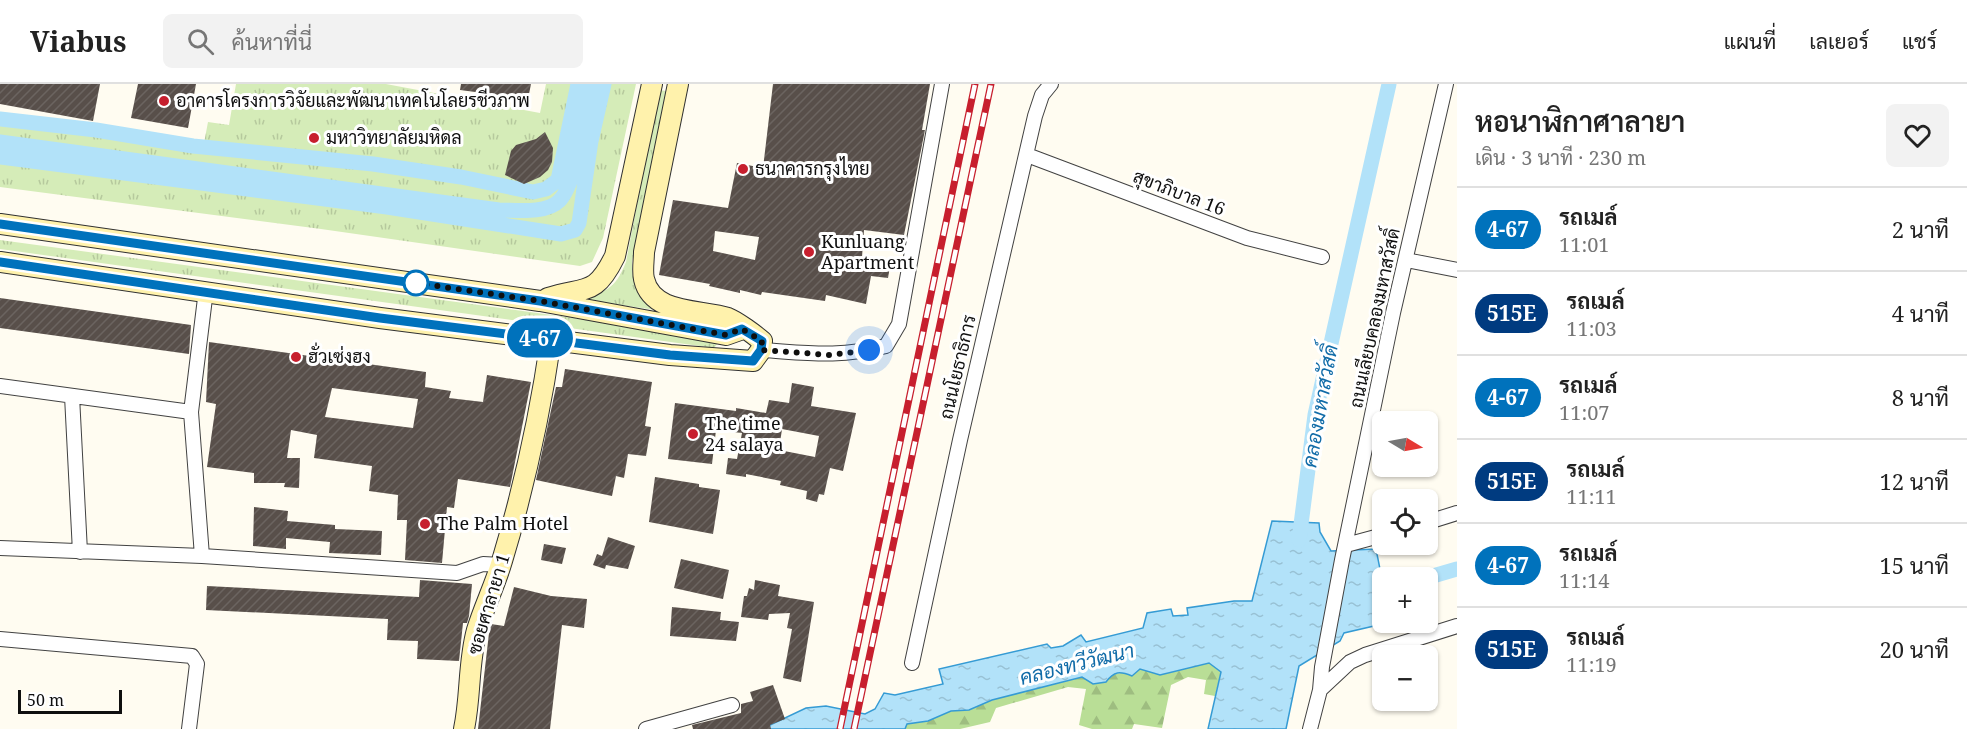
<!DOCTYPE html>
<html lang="th">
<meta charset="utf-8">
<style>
:root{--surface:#fff;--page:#f2f2f2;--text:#222;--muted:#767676;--line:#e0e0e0}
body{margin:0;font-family:"Noto Serif",Sarabun,serif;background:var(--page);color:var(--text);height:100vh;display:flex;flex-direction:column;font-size:22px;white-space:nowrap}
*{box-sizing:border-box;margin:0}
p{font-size:20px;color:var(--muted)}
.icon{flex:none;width:33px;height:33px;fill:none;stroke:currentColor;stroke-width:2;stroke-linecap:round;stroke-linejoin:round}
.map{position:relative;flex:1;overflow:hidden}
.details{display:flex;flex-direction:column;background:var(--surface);width:510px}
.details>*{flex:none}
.badge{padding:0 12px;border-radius:20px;font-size:21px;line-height:39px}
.needle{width:39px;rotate:100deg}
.buttons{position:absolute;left:1372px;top:327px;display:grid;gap:12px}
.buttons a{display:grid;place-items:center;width:66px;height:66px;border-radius:9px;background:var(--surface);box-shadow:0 2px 4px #0004;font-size:30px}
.scale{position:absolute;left:18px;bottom:15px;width:104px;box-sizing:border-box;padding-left:6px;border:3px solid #0f0f0f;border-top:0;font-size:16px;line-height:21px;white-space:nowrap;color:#0f0f0f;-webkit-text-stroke:4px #fff;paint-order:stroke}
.you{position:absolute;width:30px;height:30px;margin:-15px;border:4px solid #fff;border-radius:50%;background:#1a73e8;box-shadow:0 0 0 9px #1a73e833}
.map>.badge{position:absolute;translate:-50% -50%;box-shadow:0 0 0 3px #fff}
.round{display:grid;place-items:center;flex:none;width:63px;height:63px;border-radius:9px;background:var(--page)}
.overview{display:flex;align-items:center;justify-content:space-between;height:102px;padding:0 18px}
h1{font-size:28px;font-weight:600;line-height:45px}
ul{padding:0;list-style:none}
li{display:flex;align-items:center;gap:18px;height:84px;padding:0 18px;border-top:2px solid var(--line)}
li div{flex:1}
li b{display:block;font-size:22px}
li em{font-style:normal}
li .badge{min-width:66px;font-weight:700;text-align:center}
header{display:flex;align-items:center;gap:36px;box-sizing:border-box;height:84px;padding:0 30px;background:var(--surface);border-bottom:2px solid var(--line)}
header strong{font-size:28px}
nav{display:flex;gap:33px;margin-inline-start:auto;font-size:21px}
.search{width:420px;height:54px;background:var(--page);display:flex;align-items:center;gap:15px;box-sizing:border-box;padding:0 21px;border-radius:9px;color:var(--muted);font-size:22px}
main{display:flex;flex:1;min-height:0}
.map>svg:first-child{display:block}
</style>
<header>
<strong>Viabus</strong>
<div class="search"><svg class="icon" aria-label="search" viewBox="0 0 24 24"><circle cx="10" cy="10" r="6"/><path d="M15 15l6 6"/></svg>ค้นหาที่นี่</div>
<nav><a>แผนที่</a><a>เลเยอร์</a><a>แชร์</a></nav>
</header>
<main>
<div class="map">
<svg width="1457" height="645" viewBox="0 0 1457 645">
<defs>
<pattern id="grass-tufts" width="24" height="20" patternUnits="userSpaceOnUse" patternTransform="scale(1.5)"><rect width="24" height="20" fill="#d5ecb8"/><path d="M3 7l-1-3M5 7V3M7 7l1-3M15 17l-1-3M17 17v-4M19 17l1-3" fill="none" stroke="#b6c99d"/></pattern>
<pattern id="forest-firs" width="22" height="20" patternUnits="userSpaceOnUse" patternTransform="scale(1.5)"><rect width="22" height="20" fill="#b9de96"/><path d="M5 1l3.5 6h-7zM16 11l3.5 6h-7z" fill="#9ebd80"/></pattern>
<pattern id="water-ripples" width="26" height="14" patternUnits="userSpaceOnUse" patternTransform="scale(1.5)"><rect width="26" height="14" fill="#b2e2f9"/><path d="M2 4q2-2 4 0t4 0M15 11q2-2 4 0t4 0" fill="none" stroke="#98c1d4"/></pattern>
<pattern id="building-hatch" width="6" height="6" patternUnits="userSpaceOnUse" patternTransform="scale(1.5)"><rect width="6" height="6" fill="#584f4a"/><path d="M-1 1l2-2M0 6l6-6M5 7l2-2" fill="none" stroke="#6b6460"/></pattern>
</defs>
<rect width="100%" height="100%" fill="#fffcf1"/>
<!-- grass -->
<path fill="url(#grass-tufts)" d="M236 0H386L540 29 546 0H636L603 154 592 178 580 182 321 145 0 103V29L204 59 208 38 229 41Z
M659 6 666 7 668 11 632 178C632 204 640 215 663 227L578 215C606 206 614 208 626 178Z
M0 156 714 253 718 259 714 264 0 165Z"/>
<!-- forest -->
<path fill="url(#forest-firs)" d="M1209 579 1221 588 1215 612 1204 610 1206 596 1188 593 1171 601 1162 644 1134 640 1132 645H1092L1079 641 1086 605 1068 603 996 624 990 638 960 645H905L907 640 928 637 951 627 969 626 992 616 1082 593 1111 591 1140 585 1160 591Z"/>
<!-- water -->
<path fill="url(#water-ripples)" stroke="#359bd4" stroke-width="1.5" d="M1272 437 1319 439 1320 448 1331 467 1376 465 1383 500V538L1387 539 1344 549 1340 557 1299 582 1286 645H1208L1221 588 1209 579 1160 591 1140 585 1132 592C1120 587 1114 587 1106 598L1093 600 1082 593 992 616 969 626 951 627 928 637 907 640 905 645H769L770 641 806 624 826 622 865 630 875 625 884 609 895 611 943 600 939 585 1047 560 1051 564 1063 562 1081 551 1086 558 1143 544 1147 529 1171 525 1173 532 1188 531 1187 524 1234 517H1252Z"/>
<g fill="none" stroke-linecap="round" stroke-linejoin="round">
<!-- canal -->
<path stroke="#b2e2f9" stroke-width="15" d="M0 35 96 46 193 62 373 80 461 93 533 108 546 105 558 96 578 0
M0 58 499 126C516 126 546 130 559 117 577 100 586 27 592 0
M0 73 387 123 561 150 575 146 579 139 591 57 604 0
M1299 456 1315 331 1389 0
M1426 494 1457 485"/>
</g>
<!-- building -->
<path fill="url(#building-hatch)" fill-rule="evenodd" d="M0 0H100L93 37 0 20Z
M138 0H196L188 44 131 34Z
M461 0H531L528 15 460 6Z
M773 0H930L922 46H925L904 151 864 146 862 173 891 177 888 194 871 192 866 220 826 211 825 217 762 208 761 211 740 206V209L709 202 710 200 659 191 673 116 728 124 737 79 763 84ZM715 147 759 153 755 176 713 167Z
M545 48 553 64 552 78 548 86 540 93 524 100 505 91 511 67 516 61 536 55Z
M0 214 191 241 189 270 0 244Z
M209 258 426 288 425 303 451 307 449 314 483 318 487 291 531 298 510 403 458 395 454 424 447 423 442 479 405 476 407 436H397L398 411 369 407 372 382 314 374 317 351 291 346 287 374H300L299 404 284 403 285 399H254V389L207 383 216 320 206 318ZM332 304 418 315 413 344 325 333Z
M565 285 652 298 645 342 651 343 646 372 628 370 624 394 616 392 612 412 536 396 556 303H562Z
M792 299 814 303 811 322 856 329 843 387 830 384 824 411 819 410 817 418 806 415 807 407 780 401 781 397 746 390V393L726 390 728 374 737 375 742 349 716 346 712 380 668 375 675 319 736 327V324L766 329 769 316 789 319ZM782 345 819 352 815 373 779 366Z
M655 393 699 400V403L720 406 713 450 649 438Z
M254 423 288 427 287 437 335 441V445L382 447 381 471 329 469 330 458 286 454V465L253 462Z
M608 453 635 462 628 485 606 481 605 485 593 481 597 470 602 472Z
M544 460 566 464 562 480 541 476Z
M681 475 729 486 723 515 674 504Z
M420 496 472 500 469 532 467 539H463L459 577 417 575 418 557 387 556 388 535 206 526 207 502 419 513Z
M755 496 780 501 778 512 814 518 801 598 783 594 792 545 787 544 790 529 769 530 768 536 741 533 744 512H747L749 504 754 506Z
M514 503 551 512 587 515 584 544 562 541 550 645H478L489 549 491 540 504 542Z
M672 523 721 528 720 536 739 538 736 557 670 552Z
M773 601 785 635 770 641 771 645H693L692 641 741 629V620L753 617 750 608Z"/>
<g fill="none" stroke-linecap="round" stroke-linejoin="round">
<defs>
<path id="minor" d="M1027 71 1247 154 1322 173
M1406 176 1457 186
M761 266C809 269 838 274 886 262L899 240 942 0
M0 302 191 328
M72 312 80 468
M1428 438 1457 429
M1346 461 1383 451
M0 464 202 472 457 489 483 480 501 481
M202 472 191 328 206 206
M0 555 192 572 197 580 189 645
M912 579 960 356 1035 32 1042 11 1051 0
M1320 606 1350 578 1365 571 1457 542
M646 645 732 621
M1310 645 1320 606 1322 583 1342 476 1393 229 1446 0"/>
<path id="secondary" d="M0 140 540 217 726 251 743 245
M0 178 380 234 670 271 753 277 761 266 762 257C755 251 736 237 728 234 701 225 652 231 644 195 642 187 644 176 644 168L678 0
M548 214C586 202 595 213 615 172L652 0
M464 645C471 612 468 578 477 546 484 523 495 501 502 477 524 404 540 331 551 255"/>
</defs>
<!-- minor casing -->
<use href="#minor" stroke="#424242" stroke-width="16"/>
<!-- secondary casing -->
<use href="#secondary" stroke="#313131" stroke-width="22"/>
<!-- minor -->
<use href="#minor" stroke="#fff" stroke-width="14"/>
<!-- secondary -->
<use href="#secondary" stroke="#fff2ac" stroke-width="20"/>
<defs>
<path id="rail" d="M840 645 975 0
M854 645 991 0"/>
</defs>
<!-- rail casing -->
<use href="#rail" stroke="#c71f2e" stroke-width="7"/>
<!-- rail -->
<use href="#rail" stroke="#fff" stroke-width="4.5" stroke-dasharray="14" stroke-linecap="butt"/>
</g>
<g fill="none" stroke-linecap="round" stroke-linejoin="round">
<defs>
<path id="line" d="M0 140 540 217 726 251 742 245 762 257 761 266 753 277 670 271 380 234 0 178"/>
</defs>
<!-- line casing -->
<use href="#line" stroke="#fff" stroke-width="14"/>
<!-- line -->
<use href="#line" stroke="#0072bc" stroke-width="9"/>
<!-- walk -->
<path stroke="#0f0f0f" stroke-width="6" stroke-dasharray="0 10.8" d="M416 199 540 217 726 251 742 245 762 257 761 266 830 271 869 266"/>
</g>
<!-- markers -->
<g fill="#c71f2e" stroke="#fff" stroke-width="2">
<circle cx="164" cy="17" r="6"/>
<circle cx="314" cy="54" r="6"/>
<circle cx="743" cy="85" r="6"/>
<circle cx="809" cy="168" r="6"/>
<circle cx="296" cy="273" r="6"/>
<circle cx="693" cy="350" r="6"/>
<circle cx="425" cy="440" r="6"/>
</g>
<circle fill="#fff" stroke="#0072bc" stroke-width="3" cx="416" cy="199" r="12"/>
<g text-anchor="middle" stroke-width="6" stroke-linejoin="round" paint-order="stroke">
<!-- poi labels -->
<g font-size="18" fill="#0f0f0f" stroke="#fff" text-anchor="start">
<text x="176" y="23">อาคารโครงการวิจัยและพัฒนาเทคโนโลยรชีวภาพ</text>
<text x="326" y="60">มหาวิทยาลัยมหิดล</text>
<text x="755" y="91">ธนาคารกรุงไทย</text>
<text x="821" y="164">Kunluang<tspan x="821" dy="21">Apartment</tspan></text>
<text x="308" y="279">ฮั่วเซ่งฮง</text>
<text x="705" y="346">The time<tspan x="705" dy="21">24 salaya</tspan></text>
<text x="437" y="446">The Palm Hotel</text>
</g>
<!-- street labels -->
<g font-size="18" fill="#0f0f0f" stroke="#fff">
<text transform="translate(1179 109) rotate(21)" y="6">สุขาภิบาล 16</text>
<text transform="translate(1375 234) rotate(-78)" y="6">ถนนเลียบคลองมหาสวัสดิ์</text>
<text transform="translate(958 283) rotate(-77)" y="6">ถนนโยธาธิการ</text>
<text transform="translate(489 520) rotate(-73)" y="6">ซอยศาลายา 1</text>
</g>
<!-- water labels -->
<g font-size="20" font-style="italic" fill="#116ca8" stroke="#fff">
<text transform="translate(1320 322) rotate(-80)" y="7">คลองมหาสวัสดิ์</text>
<text transform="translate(1077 580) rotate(-14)" y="7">คลองทวีวัฒนา</text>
</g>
</g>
</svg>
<div class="buttons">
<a><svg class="needle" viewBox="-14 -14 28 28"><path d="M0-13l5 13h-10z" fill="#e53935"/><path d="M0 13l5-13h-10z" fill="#767676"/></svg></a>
<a><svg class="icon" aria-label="locate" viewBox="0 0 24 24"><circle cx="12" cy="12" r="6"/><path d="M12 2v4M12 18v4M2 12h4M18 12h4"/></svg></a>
<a>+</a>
<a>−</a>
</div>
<div class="scale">50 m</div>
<div class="you" style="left:869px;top:266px"></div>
<b class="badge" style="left:540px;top:254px;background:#0072bc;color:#fff">4-67</b>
</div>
<section class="details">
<div class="overview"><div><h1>หอนาฬิกาศาลายา</h1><p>เดิน · 3 นาที · 230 m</p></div><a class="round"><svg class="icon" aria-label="heart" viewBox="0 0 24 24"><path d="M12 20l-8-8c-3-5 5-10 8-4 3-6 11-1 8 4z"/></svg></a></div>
<ul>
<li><span class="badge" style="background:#0072bc;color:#fff">4-67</span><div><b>รถเมล์</b><p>11:01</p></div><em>2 นาที</em></li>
<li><span class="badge" style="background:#003b80;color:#fff">515E</span><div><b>รถเมล์</b><p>11:03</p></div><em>4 นาที</em></li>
<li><span class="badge" style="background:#0072bc;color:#fff">4-67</span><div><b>รถเมล์</b><p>11:07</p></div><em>8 นาที</em></li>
<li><span class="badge" style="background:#003b80;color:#fff">515E</span><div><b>รถเมล์</b><p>11:11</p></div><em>12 นาที</em></li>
<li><span class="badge" style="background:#0072bc;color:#fff">4-67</span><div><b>รถเมล์</b><p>11:14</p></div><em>15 นาที</em></li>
<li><span class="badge" style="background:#003b80;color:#fff">515E</span><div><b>รถเมล์</b><p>11:19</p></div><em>20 นาที</em></li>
</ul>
</section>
</main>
